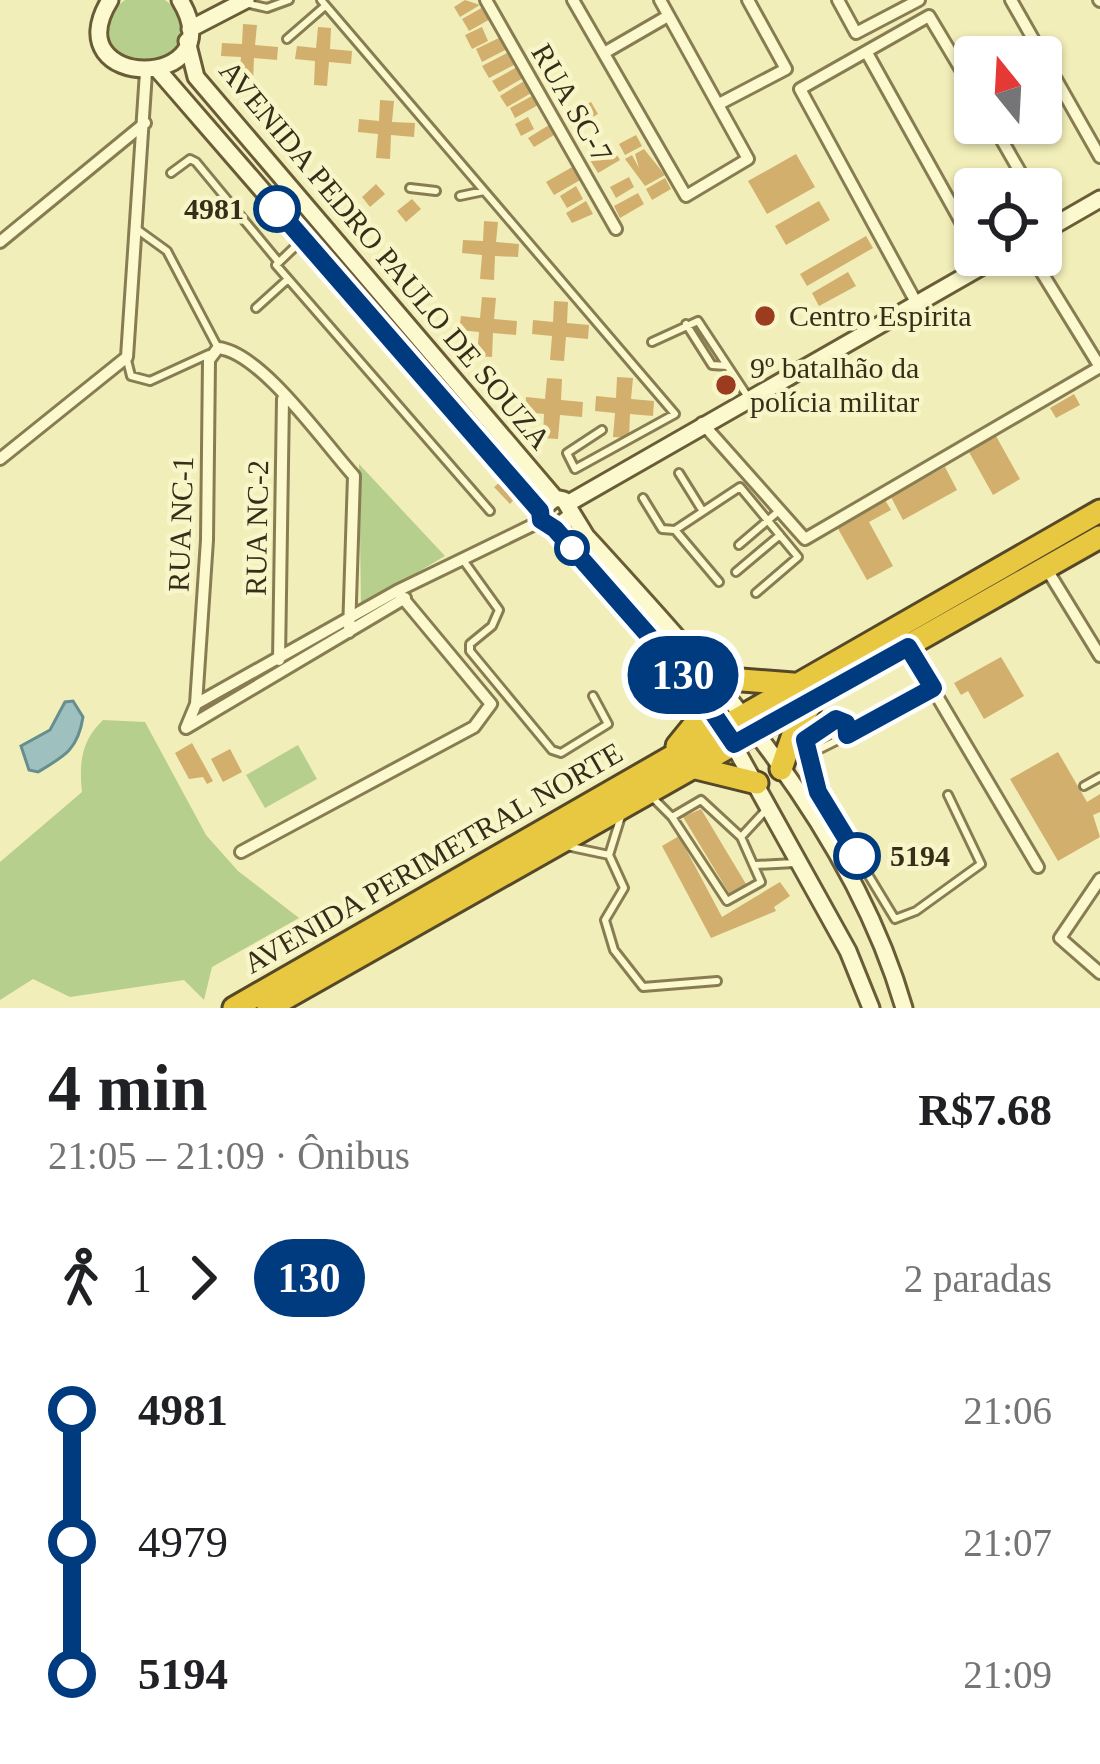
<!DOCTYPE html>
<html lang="pt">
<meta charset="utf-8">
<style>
:root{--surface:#fff;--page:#f6f6f6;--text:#202124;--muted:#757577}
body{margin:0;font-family:"Times New Roman",serif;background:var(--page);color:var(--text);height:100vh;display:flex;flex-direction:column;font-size:45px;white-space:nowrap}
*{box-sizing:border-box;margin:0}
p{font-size:39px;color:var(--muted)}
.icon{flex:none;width:66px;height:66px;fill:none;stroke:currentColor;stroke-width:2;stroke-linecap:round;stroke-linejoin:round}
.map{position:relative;height:1008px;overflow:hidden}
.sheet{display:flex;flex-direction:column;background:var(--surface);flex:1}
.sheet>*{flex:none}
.badge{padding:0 24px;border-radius:39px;font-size:42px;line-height:78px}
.needle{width:78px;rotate:342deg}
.tools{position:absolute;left:954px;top:36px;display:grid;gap:24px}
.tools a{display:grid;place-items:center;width:108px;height:108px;border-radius:12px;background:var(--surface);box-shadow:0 3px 9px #0004;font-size:60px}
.map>.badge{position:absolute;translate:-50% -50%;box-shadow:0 0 0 6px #fff}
.legs{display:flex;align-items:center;gap:18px;height:132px;padding:0 48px;font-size:39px}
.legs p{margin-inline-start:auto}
.headline{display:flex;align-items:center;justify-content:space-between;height:204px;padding:0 48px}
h1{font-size:66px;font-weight:700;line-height:90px}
ul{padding:0 48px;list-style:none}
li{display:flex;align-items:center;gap:42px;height:132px;font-size:45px}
li i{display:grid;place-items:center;width:18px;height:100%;margin:0 15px;background:currentColor}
li i::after{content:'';width:30px;height:30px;margin:-15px;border:9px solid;border-radius:50%;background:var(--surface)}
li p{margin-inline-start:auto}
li:first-child i{background:linear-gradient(#0000 50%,currentColor 0)}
li:last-child i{background:linear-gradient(currentColor 50%,#0000 0)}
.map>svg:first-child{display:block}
</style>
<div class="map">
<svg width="1100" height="1008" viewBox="0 0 1100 1008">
<rect width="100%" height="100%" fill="#f1eeb9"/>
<!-- green -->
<path fill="#b7cf8d" d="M109 30a36 36 0 1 1 72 0a36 36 0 1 1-72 0Z
M359 464 445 556 361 606Z
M103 720 145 722 206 835 238 871 299 918 212 967 204 1000 184 980 70 997 33 979 0 1000V862L82 792C79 763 81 741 103 720Z
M298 745 317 779 265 808 246 775Z"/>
<!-- water -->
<path fill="#9ec1bf" stroke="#668e8e" stroke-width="3" d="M73 701 83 717C78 749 65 756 38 772L29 770 21 746 50 730 65 702Z"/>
<!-- building -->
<path fill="#d2af6c" d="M465 0 480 5 460 17 454 7Z
M485 6 492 18 469 31 462 19Z
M243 24 257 25 255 45 278 47 277 60 254 58 253 82H239L241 57 221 56 222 43 242 44Z
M318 27 331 28 330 49 352 51 351 64 329 62 327 86 314 85 315 61 295 59 297 46 316 48Z
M482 27 488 41 472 49 465 35Z
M501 37 507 49 482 62 476 49Z
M507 53 514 65 489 78 482 66Z
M519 66 525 77 499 92 492 81Z
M526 80 533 92 507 107 500 96Z
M532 96 538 105 515 118 510 108Z
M380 100 394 101 392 122 415 123 414 137 391 135 390 159 376 158 378 134 358 132 359 119 379 121Z
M591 102 598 114 580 124 573 112Z
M528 117 534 129 521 136 515 124Z
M549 125 554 135 534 147 528 138Z
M636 135 642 146 625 155 619 144Z
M612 147 620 160 598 173 590 160Z
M644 149 665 175 645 186 625 159 632 155 639 168 635 154Z
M796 154 815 187 767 214 748 181Z
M574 166 582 179 554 195 546 182Z
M629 177 634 187 616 198 610 187Z
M665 178 671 189 652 200 646 189Z
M376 184 385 194 370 207 362 197Z
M576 186 583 199 567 208 560 196Z
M638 193 644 204 620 218 614 206Z
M412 199 421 209 406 222 397 211Z
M586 201 593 214 572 223 566 213Z
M819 201 830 220 786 245 775 226Z
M484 221 498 222 496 242 519 244 518 257 495 256 494 280 480 279 482 255 462 253 463 240 483 241Z
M866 236 873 248 807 286 800 274Z
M848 272 856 286 819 306 812 293Z
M482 297 496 298 494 319 517 321 516 335 493 333 492 357 477 356 479 332 459 330 461 316 480 318Z
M554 301 568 302 567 323 589 325 588 339 566 337 564 361 550 360 552 336 532 334 533 320 553 322Z
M617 377 633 378 631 399 654 401 653 416 630 414 629 438 613 437 615 413 595 411 596 396 616 398Z
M547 378 562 379 561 400 583 402 582 417 560 415 558 439 543 438 544 414 525 412 526 397 545 399Z
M1074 394 1080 405 1056 418 1050 408Z
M996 436 1020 479 993 495 969 452Z
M945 467 957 490 903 520 891 497Z
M503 480 518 495 510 504 494 487Z
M885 500 891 510 869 522 893 566 867 580 837 527Z
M1001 657 1024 696 984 719 968 691 961 695 954 683Z
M192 743 213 781 207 784 203 777 189 779 175 753Z
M230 749 242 772 223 782 211 759Z
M1058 752 1087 802 1100 794V812L1093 815 1100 837 1058 861 1010 779Z
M701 809 746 884 729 893 683 817Z
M679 836 722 917 780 882 790 896 774 907 776 911 711 938 662 846Z"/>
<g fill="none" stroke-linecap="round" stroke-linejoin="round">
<defs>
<path id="lane" d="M321 0 675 414 575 469 567 453 602 430
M245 3 267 8 289 0
M287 39 325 6
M171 173 190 159 196 162 277 260
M410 188 436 191
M460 196 484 191
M138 230 167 251 218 348
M301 241 276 265 490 511
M256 308 288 279
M686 324 712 365 727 366
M652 342 698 321 748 397
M127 360 131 376 150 381 209 354
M679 473 702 510
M643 498 662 529 675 530
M739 545 780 510
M463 560 499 610 492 626 470 644V651L552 750 561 753 608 724 593 696
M736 572 780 535
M719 582 675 530 740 487 798 557 756 593
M829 726 835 738 847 735 846 723 834 720 806 738 812 753 840 739
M847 735 933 688
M812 753 818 792 895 919 916 911 981 864 948 795
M1084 786 1100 777
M652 797 672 817 701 800 741 837
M622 813 609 855 624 888 605 920 614 950 643 987 717 981
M672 817 727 901 761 882 741 837 765 811
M571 847 609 855
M756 865 795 863"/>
<path id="street" d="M486 0 616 229
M573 0 686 196 748 159 660 0
M838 0 856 33 919 0
M1011 0 1100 157
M1099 0 1100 1
M604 53 668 16
M867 53 975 247
M719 104 786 69 748 0
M992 123 1030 189
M1041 208 1052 226
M0 242 145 123
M1031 255 1100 367
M917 304 800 89 929 16 975 93
M702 423 805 539 1100 367
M0 459 127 357 146 72
M1046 568 1100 656
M908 647 1038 867
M279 660 283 399
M196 704 397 591 541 521
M186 728 196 704 207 540 209 360 218 348C261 352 324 443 354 476L349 632
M186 728 405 598
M241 852 474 727 491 704 397 591
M1100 879 1060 938 1100 973"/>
<path id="secondary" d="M110 0C53 92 236 92 180 0
M190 29 246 0
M187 41 196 77 555 498
M158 70 540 511
M1041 233 1100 199
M567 504 1002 255
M571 516 555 529 541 521 540 511 555 498 564 500 586 536C712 674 851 824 904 1008
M555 529 723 726 848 951 871 1008"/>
<path id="highway" d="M716 678 793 684
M677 746 699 719 700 695
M692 767 757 783
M781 769 795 729 811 704
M234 1008 1100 511
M268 1008 1100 537"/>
</defs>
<!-- lane casing -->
<use href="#lane" stroke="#887c53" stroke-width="12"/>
<!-- street casing -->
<use href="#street" stroke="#887c53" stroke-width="16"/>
<!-- secondary casing -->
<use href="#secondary" stroke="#695c37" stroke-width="21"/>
<!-- highway casing -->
<use href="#highway" stroke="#554828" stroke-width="27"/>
<!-- lane -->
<use href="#lane" stroke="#fbf9cd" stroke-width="6"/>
<!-- street -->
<use href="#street" stroke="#fbf9cd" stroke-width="10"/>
<!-- secondary -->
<use href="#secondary" stroke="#fbf9cd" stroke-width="15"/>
<!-- highway -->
<use href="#highway" stroke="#e9c841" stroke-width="21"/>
</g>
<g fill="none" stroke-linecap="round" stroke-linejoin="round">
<defs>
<path id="line-1" d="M277 209 540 511 541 520 555 529 700 694 734 744 908 647 933 688 847 735 846 723 836 719 805 740 818 792 857 856"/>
</defs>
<!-- line-1 casing -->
<use href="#line-1" stroke="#fff" stroke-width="27"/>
<!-- line-1 -->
<use href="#line-1" stroke="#003b80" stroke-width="18"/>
</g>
<!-- markers -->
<g fill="#fff" stroke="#003b80" stroke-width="6">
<circle cx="277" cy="209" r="21"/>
<circle cx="572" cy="548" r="15"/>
<circle cx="857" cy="856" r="21"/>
</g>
<g fill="#9b3c1f" stroke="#f8f6c9" stroke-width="4.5">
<circle cx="765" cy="316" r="12"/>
<circle cx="726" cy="385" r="12"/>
</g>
<g text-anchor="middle" stroke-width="9" stroke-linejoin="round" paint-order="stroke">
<!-- street labels -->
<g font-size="30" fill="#362e19" stroke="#f8f6c9">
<text transform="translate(572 103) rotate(60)" y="10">RUA SC-7</text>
<text transform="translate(385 255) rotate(50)" y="10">AVENIDA PEDRO PAULO DE SOUZA</text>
<text transform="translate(181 524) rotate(-88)" y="10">RUA NC-1</text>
<text transform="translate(257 528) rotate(-89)" y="10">RUA NC-2</text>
<text transform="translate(433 858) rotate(-30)" y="10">AVENIDA PERIMETRAL NORTE</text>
</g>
<!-- stop labels -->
<g font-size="30" font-weight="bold" fill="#362e19" stroke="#f8f6c9" text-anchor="end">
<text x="244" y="219">4981</text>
<text x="890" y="866" text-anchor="start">5194</text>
</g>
<!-- poi labels -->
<g font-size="30" fill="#362e19" stroke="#f8f6c9" text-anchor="start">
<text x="789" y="326">Centro Espirita</text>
<text x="750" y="378">9º batalhão da<tspan x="750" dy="34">polícia militar</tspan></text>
</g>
</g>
</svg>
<div class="tools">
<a><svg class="needle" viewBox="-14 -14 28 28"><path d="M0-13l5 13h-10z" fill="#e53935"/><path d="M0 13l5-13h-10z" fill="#757577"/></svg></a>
<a><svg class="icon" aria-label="locate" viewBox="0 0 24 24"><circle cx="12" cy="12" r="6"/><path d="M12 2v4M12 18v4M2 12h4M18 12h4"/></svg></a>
</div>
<b class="badge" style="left:683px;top:675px;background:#003b80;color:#fff">130</b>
</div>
<section class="sheet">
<div class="headline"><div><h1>4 min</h1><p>21:05 – 21:09 · Ônibus</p></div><b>R$7.68</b></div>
<div class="legs"><svg class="icon" aria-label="walk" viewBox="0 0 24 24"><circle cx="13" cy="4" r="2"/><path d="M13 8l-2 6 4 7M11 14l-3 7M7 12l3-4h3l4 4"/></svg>1<svg class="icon" aria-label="forward" viewBox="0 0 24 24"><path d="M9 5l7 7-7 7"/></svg><b class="badge" style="background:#003b80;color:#fff">130</b><p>2 paradas</p></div>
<ul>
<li><i style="color:#003b80"></i><b>4981</b><p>21:06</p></li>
<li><i style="color:#003b80"></i><span>4979</span><p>21:07</p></li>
<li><i style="color:#003b80"></i><b>5194</b><p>21:09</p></li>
</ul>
</section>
